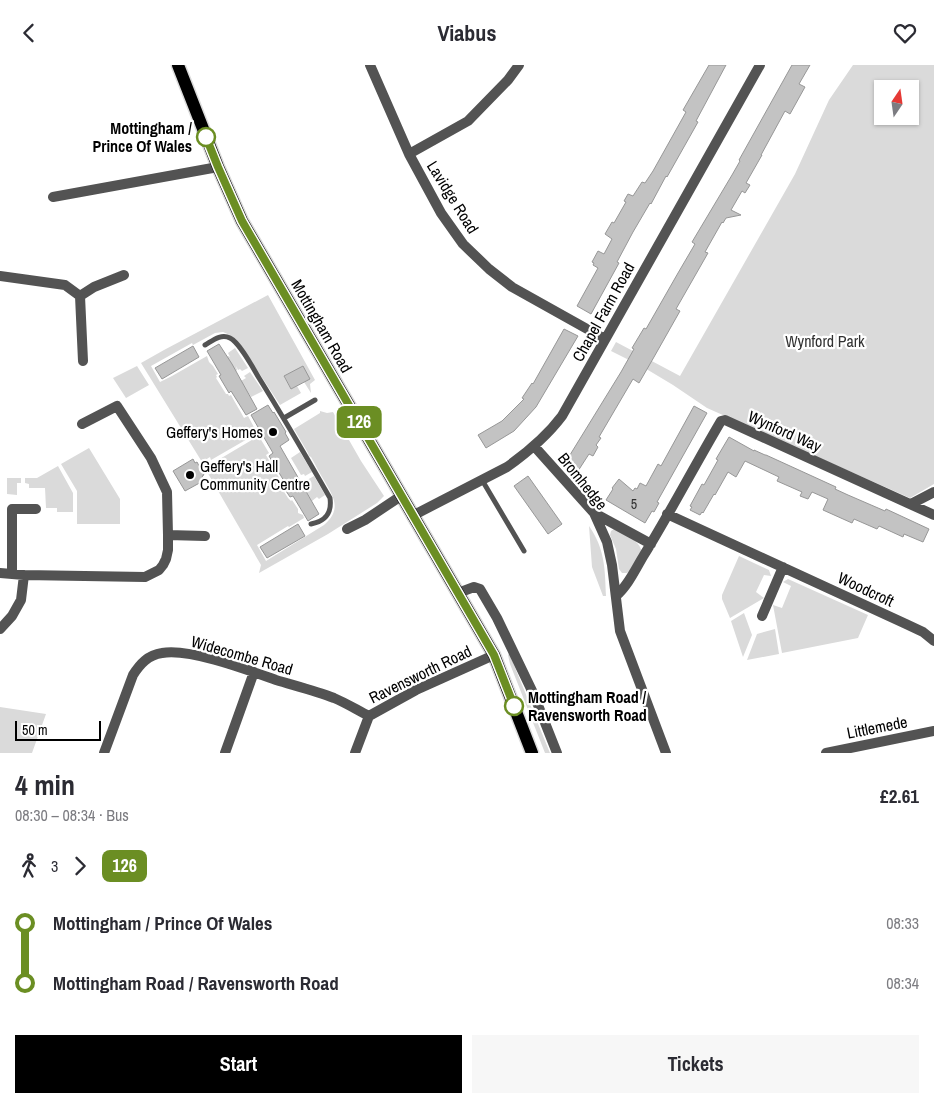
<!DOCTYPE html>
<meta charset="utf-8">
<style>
:root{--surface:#fff;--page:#f7f7f7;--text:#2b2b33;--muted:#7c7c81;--accent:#000}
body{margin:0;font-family:"Archivo Narrow",sans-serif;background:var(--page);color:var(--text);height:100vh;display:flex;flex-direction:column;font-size:19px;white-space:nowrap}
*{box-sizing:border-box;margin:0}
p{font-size:16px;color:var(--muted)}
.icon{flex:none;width:28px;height:28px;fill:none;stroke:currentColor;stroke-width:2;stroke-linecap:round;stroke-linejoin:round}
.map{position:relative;height:688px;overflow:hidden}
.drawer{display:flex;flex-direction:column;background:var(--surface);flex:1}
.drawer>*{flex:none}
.badge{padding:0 10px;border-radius:8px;font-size:18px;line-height:32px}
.needle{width:32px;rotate:13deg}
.buttons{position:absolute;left:874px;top:15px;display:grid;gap:10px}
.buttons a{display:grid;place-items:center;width:45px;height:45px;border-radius:0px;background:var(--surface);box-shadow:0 1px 4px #0004;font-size:25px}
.scale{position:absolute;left:15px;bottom:12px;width:86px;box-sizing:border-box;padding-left:5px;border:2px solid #000;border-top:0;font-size:14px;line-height:18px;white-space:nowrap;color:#000;-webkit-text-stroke:4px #fff;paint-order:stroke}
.map>.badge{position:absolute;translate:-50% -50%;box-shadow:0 0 0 2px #fff}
.legs{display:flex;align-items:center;gap:8px;height:55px;padding:0 15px;font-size:16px}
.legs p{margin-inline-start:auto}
.headline{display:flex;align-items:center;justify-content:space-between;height:85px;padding:0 15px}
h1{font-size:28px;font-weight:700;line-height:38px}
.cta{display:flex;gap:10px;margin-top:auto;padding:10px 15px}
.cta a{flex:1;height:58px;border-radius:0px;background:var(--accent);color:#fff;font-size:20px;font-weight:700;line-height:58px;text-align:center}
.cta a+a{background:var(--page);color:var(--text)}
ul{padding:0 15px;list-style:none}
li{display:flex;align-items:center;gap:18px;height:60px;font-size:19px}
li i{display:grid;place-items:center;width:8px;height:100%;margin:0 6px;background:currentColor}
li i::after{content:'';width:12px;height:12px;margin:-6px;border:4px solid;border-radius:50%;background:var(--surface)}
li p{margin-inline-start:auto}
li:first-child i{background:linear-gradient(#0000 50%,currentColor 0)}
li:last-child i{background:linear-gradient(currentColor 50%,#0000 0)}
header{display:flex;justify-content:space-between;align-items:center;height:65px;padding:0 15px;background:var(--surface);font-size:22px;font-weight:700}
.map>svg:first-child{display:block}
</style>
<header><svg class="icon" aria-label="back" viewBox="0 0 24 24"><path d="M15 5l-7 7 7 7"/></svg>Viabus<svg class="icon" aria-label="heart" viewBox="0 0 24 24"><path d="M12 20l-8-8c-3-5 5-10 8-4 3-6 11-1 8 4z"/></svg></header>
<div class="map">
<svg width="934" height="688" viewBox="0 0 934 688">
<rect width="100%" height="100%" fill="#fff"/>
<!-- green -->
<path fill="#dadada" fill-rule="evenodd" d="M853 0H934V419L910 433 707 343 673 320 643 302 611 286 616 277 680 311 795 109 829 35ZM882 24H910V51H882Z
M268 230 315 315 310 319 311 328 304 317 303 301 284 312 291 324 297 321 301 328 280 340 240 279 230 270 223 267 215 268 193 280 192 278 151 301 160 317 172 311 207 291 209 297 213 301 218 309 216 310 217 312 216 313 226 329H228L229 331 231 330C235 338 240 345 244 353L248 351 256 366 255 367 256 369 211 395 210 392 202 397 141 298 164 285Z
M235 283 248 303 242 306 240 304 238 305 236 301 237 305 235 307 227 292 228 291 230 292 228 288Z
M137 301 149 320 126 333 113 313Z
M250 307 263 326 251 332 241 316 246 313 244 311Z
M320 346 327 348 333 347 361 396 384 431 377 438 328 469 259 508 261 500 206 405 214 401 213 398 257 372 259 374 260 373 269 388 266 390 271 399V402L274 404 281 416 278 417 288 433 291 436 292 435 298 444V448L303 450 304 453 289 462 288 461 257 480 266 496 324 460C341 445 335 434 325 417 320 409 316 401 311 392L309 391 308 388 294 364 320 348Z
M89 383 120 434V459H77V426L61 399Z
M300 387 312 407 305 411 304 409 301 410 291 393Z
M58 401 73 428V447H57V443H46L45 423H29V419L25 418V413H37Z
M314 411 325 430 319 434 317 432 312 436 303 421 305 419 308 417 307 415Z
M7 413H21V418H17V430L7 429Z
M589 461C605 484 605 504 606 531H603L592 502Z
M614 464C625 470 639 474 642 487L631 505 627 508H622L619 504 616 484 610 470 611 466Z
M739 491 769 505 771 511 764 510 756 527 764 533 730 553 722 534V530Z
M788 514 868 550 858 573 782 588 773 540 782 543 791 521 783 517Z
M744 548 752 570 743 592 731 556Z
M775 564 779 589 747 595 757 569Z
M509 588 550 688H545L510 599 508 590Z
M0 642 46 649 32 688H0Z"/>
<!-- building -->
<path fill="#c3c3c3" stroke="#979797" d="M709 0H726L696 56 698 57 667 112 666 111 651 139 650 138 633 167 617 197 619 198 591 249 577 241 598 203 593 200 594 198 592 197 598 186 604 189 612 174 605 169 612 157 614 158 626 137 624 136 628 129 633 131 642 117 645 118 653 106 686 47 683 45Z
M792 0H810L799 19 805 22 790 49 785 46 761 90H762L746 118 750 120 745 128 742 126 731 145 741 150 726 153 723 158 722 157 705 187 708 188 676 244 680 246 654 292 639 318 633 314 599 372 601 373 596 380 598 382 593 391 589 389 578 406 565 398 621 307 634 284 632 283 644 263 646 264 678 208 695 179 692 177 732 110 740 96 739 95Z
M564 264 578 271 536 342 514 366 486 383 478 370 502 356 524 334 522 333 532 318 533 319Z
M219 279 232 299 257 344 246 350 231 326 229 328 219 311 221 310 207 286Z
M193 281 199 292 162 314 155 303Z
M303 301 310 314 291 324 284 311Z
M268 340 273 348 274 347 286 367 285 368 289 375 280 381 319 449 308 456 293 431 290 432 280 417 284 416 269 391 273 388 251 350Z
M694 341 707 348 657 437 659 438 654 447 652 446 645 458 606 435 613 424 612 423 619 414 633 426 635 423 637 424 640 418 646 421 658 399 661 401Z
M729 372 754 386V385L765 390H766L836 422 835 424 848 430 885 446 886 444 929 464 923 477 904 469 903 472 879 461 877 464 854 454 852 458 823 445 828 434 812 427 808 434 800 431 802 427 777 416 779 412 745 396 736 412 728 407 715 430 714 429 703 448 702 447 700 450 690 445 692 442 690 441 702 419 704 420 718 395 716 394Z
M193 394 195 398 197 397 204 410 202 411 205 415 185 426 173 406Z
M528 411 562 459 548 469 514 421Z
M298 459 305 471 267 493 260 482Z"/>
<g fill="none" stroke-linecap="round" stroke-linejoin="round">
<defs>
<path id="primary" d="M178 0 218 102 242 156 494 590 532 688"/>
</defs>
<!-- primary casing -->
<use href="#primary" stroke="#dbdbdb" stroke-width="15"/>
<!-- service -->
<path stroke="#535353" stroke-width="5" d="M205 280C212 276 221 268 230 273 240 278 253 303 259 313 284 353 307 393 330 433 332 448 326 456 311 459
M284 353 315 335
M482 415 524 486"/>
<!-- minor -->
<path stroke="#535353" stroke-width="10" d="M370 0 409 89 441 148 463 179 489 204 512 222 605 274
M409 89 468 56 508 15 519 0
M53 132 218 102
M0 211 65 220 80 231 83 296
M80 231 94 222 124 210
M534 381 594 448 607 477 612 500 620 566 666 688
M911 439 934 427
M594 448 651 479
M667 449 906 559 923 567 934 576
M412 451 507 402C528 387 547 371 562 351L760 0
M347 464 365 455 401 431
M168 470 205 471
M0 508 24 510 21 535 12 551 0 564
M12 508V444H36
M24 510 145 512 159 505 163 500 166 494 168 485V470L167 427 151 393 117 341 82 359
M458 528 474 522 480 524 497 553 534 630 557 688
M616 531C628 521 636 503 644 490 671 446 695 400 721 356L725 355 934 450
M762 551 783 502
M104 688 133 610C140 599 148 590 162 588 190 583 248 605 276 615 296 621 316 626 334 633 346 638 357 645 369 651
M225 688 254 607
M355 688 369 651 416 625 494 590
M826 688 934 666"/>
<!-- primary -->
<use href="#primary" stroke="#000" stroke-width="12"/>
</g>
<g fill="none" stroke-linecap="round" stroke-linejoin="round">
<defs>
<path id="line-1" d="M206 72 218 102 242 156 494 590 514 641"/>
</defs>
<!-- line-1 casing -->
<use href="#line-1" stroke="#fff" stroke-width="11"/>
<!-- line-1 -->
<use href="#line-1" stroke="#6b8e23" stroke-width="8"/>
</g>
<!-- markers -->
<g fill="#fff" stroke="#6b8e23" stroke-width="2.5">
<circle cx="206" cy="72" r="9"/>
<circle cx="514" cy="641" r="9"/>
</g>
<g fill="#000" stroke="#fff" stroke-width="2">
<circle cx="273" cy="367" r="5"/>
<circle cx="190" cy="410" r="5"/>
</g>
<g text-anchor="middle" stroke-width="4.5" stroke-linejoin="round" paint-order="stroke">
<!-- number labels -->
<g font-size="14" fill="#313131">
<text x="634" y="444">5</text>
</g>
<!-- stop labels -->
<g font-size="16" font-weight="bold" fill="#000" stroke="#fff" text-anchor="end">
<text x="192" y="69">Mottingham /<tspan x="192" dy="18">Prince Of Wales</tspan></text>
<text x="528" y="638" text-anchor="start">Mottingham Road /<tspan x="528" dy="18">Ravensworth Road</tspan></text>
</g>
<!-- street labels -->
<g font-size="16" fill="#000" stroke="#fff">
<text transform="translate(453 132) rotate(58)" y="6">Lavidge Road</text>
<text transform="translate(603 247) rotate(-61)" y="6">Chapel Farm Road</text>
<text transform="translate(322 261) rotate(60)" y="6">Mottingham Road</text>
<text transform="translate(785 366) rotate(24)" y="6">Wynford Way</text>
<text transform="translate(583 416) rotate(51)" y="6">Bromhedge</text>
<text transform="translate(866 524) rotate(25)" y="6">Woodcroft</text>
<text transform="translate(242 590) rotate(16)" y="6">Widecombe Road</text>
<text transform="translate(420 609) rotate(-26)" y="6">Ravensworth Road</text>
<text transform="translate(877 662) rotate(-11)" y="6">Littlemede</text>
</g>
<!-- park labels -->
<g font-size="16" fill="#313131" stroke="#fff">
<text x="825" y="282">Wynford Park</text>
</g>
<!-- poi labels -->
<g font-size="16" fill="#000" stroke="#fff" text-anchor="end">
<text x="263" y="373">Geffery's Homes</text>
<text x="200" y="407" text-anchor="start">Geffery's Hall<tspan x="200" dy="18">Community Centre</tspan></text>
</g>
</g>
</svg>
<div class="buttons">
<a><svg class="needle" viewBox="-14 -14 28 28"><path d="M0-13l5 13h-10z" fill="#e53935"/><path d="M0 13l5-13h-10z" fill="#7c7c81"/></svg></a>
</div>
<div class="scale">50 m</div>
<b class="badge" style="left:359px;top:357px;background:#6b8e23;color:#fff">126</b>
</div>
<section class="drawer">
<div class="headline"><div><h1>4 min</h1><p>08:30 – 08:34 · Bus</p></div><b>£2.61</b></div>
<div class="legs"><svg class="icon" aria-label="walk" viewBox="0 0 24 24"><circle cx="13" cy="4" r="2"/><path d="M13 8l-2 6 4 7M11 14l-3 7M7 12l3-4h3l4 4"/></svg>3<svg class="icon" aria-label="forward" viewBox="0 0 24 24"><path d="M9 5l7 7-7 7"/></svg><b class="badge" style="background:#6b8e23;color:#fff">126</b></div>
<ul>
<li><i style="color:#6b8e23"></i><b>Mottingham / Prince Of Wales</b><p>08:33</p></li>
<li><i style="color:#6b8e23"></i><b>Mottingham Road / Ravensworth Road</b><p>08:34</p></li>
</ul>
<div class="cta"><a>Start</a><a>Tickets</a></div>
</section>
